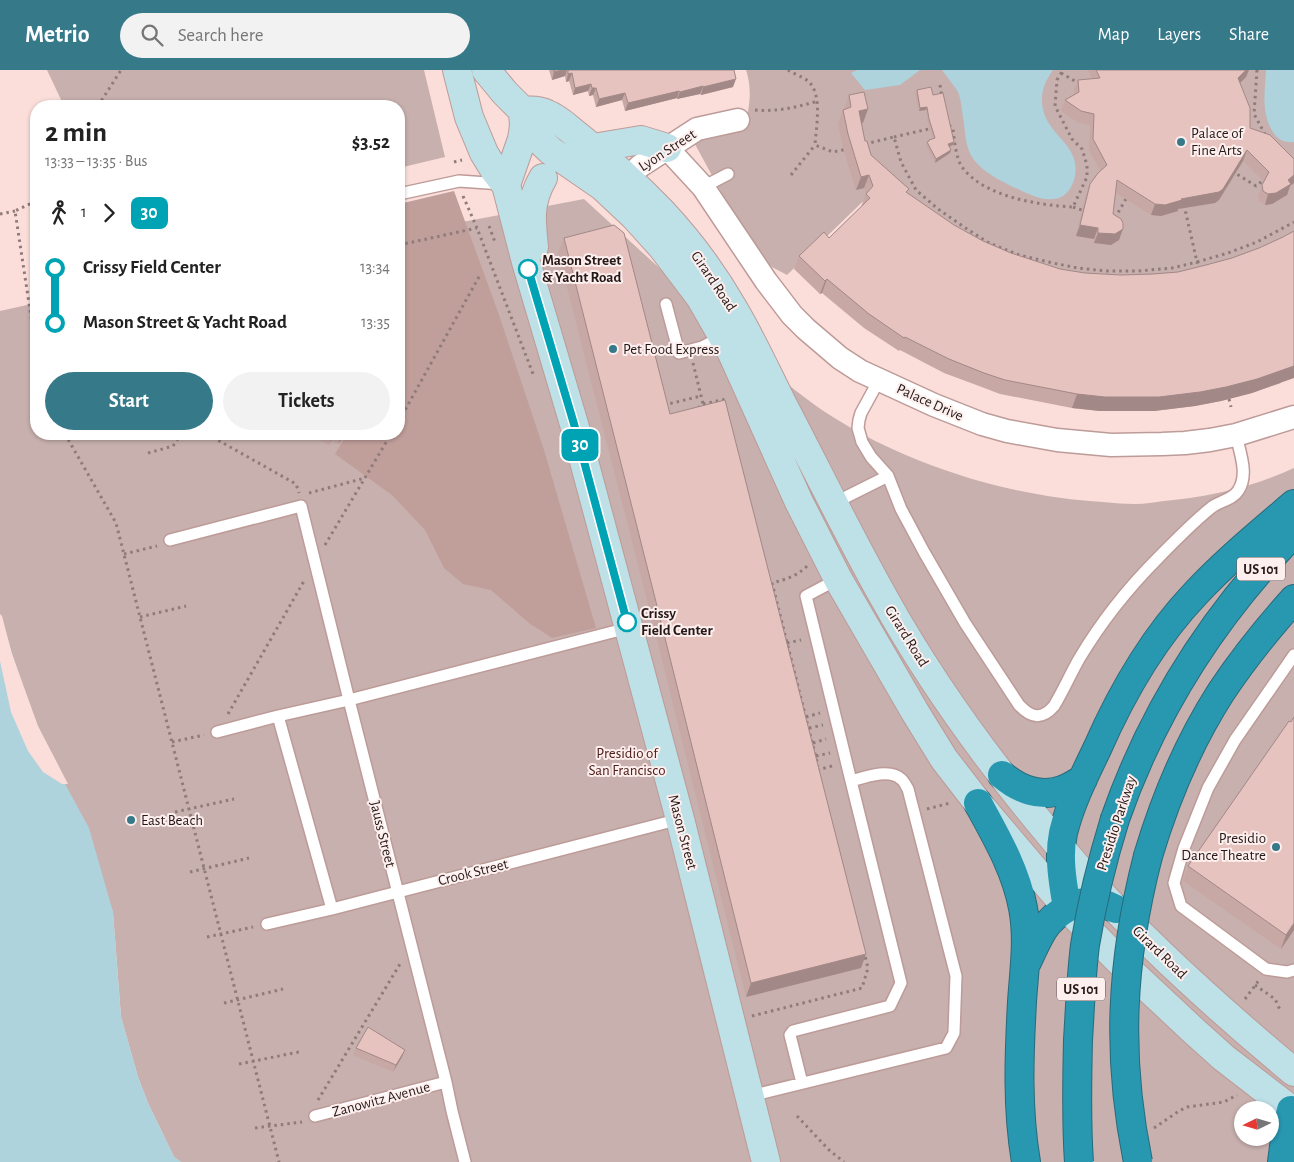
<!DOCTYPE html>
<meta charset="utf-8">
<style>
:root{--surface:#fff;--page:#f2f2f2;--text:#222;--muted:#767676;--accent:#367989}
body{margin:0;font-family:"Alegreya Sans",sans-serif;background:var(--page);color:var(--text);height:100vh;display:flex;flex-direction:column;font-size:19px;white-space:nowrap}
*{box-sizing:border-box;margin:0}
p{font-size:16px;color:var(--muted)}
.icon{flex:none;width:28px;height:28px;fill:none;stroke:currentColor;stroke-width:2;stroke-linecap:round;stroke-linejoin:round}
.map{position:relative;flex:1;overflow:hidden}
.sheet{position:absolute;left:30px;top:30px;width:375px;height:340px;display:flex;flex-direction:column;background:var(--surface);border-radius:20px;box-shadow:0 1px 4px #0004}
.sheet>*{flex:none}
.badge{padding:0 10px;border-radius:8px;font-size:18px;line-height:32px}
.needle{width:32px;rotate:265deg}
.tools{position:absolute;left:1234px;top:1031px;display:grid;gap:10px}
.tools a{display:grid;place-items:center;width:45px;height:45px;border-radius:50%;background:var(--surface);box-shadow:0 1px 4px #0004;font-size:25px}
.map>.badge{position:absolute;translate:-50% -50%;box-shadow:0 0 0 2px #fff}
.legs{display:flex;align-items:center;gap:8px;height:55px;padding:0 15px;font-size:16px}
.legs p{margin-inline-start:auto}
.head{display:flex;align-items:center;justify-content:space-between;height:85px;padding:0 15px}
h1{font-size:28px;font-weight:700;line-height:38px}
.action{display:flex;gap:10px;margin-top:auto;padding:10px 15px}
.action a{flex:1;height:58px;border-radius:30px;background:var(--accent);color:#fff;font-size:20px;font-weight:700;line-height:58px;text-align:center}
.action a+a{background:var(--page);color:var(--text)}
ul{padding:0 15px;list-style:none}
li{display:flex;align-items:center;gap:18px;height:55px;font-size:19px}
li i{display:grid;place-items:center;width:8px;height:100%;margin:0 6px;background:currentColor}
li i::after{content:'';width:12px;height:12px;margin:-6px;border:4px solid;border-radius:50%;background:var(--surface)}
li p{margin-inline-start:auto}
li:first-child i{background:linear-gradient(#0000 50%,currentColor 0)}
li:last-child i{background:linear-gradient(currentColor 50%,#0000 0)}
header{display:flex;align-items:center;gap:30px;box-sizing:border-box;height:70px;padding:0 25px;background:var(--accent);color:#fff}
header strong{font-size:24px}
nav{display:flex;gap:28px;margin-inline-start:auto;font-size:18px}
.search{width:350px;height:45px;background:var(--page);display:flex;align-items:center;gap:12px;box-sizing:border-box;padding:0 18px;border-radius:28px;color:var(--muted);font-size:19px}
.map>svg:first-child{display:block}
</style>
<header>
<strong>Metrio</strong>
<div class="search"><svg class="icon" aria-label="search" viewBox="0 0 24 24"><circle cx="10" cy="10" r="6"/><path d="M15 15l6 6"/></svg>Search here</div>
<nav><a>Map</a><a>Layers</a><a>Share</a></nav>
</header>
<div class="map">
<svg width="1294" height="1092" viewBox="0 0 1294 1092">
<rect width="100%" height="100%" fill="#fbdeda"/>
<!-- green -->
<path fill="#c7b0ad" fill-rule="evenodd" d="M47 0H424L445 87 399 98V36H64Z
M746 0H1294V165L1270 179 1138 214 1012 195 884 111 787 205 772 197 762 188 740 157 696 76 694 73 695 71 744 60C749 39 753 21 746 0Z
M584 129C629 170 674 212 720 253 756 286 791 321 833 347 910 396 1012 427 1103 432 1114 433 1125 434 1135 434 1145 434 1155 432 1164 431 1209 427 1253 417 1294 398V1092H181L174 1087 148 1033 138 1007 121 947 113 842 57 699 36 657 0 547V241L36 233V364H399V164ZM1242 1040H1270V1068H1242Z"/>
<!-- forest -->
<path fill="#c09e9a" d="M454 121 499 245 544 380 596 558 552 568 529 553 491 520 463 514 444 498 425 460 392 425 335 384 347 364H399V134Z"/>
<!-- water -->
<path fill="#aed3dd" d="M857 0H920L900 15 865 20 851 3Z
M942 0H1053C1043 14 1039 27 1044 43 1052 68 1080 76 1075 106 1074 111 1073 113 1071 117 1067 124 1061 129 1053 129 1040 131 1025 122 1013 117 996 108 974 98 968 78 965 69 965 58 963 48 962 40 961 29 958 22 953 14 947 7 942 0Z
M1266 0H1294V72C1287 73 1281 71 1276 66 1260 47 1265 22 1266 0Z
M0 547 36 657 57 699 89 758 113 842 121 947 138 1007 148 1033 174 1087 181 1092H0Z"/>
<!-- pier -->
<path fill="#fbdeda" d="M0 544 2 546 12 584 38 656 68 714H62L43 702 28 681 11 642 0 591Z"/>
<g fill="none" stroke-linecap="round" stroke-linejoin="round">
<defs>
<path id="lane" d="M703 117 728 104
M399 124 459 111 502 114
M666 234 679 283 702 277 723 266
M879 310 861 343 859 350 858 358 862 372 871 387 888 406 901 439 924 482 965 553 1019 635C1031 648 1042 650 1054 636 1063 621 1070 605 1079 589 1101 552 1129 517 1159 487 1176 470 1193 452 1212 437 1220 431 1232 430 1238 421 1249 405 1240 383 1236 365
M834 433 888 406
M170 470 301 436 349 630 446 1012 452 1041 465 1092
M838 509 806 526 851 711
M1294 585 1235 670 1208 718 1184 778 1174 813 1181 836 1266 899 1287 902 1294 900
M278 646 332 839
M217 662 278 646 349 630 628 558
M267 854 332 839 680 749
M750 1026 946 978 954 963 956 906 908 719C906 716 904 711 901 709 890 698 865 707 851 711L901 913 890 936 793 961 790 965 802 1013
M315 1046 446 1012"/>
<path id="street" d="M667 78 703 117 766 211 792 245 806 259 840 288 860 301 934 335 982 354 1007 361 1057 370 1111 375 1162 374 1185 373 1210 370 1236 365 1294 347
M627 108 640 96 697 59 738 50"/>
<path id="secondary" d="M457 0 469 47 484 83 495 101 506 115 526 192 574 354 680 749 766 1092
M486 0 505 23 523 41 530 60 536 67 551 81 603 117 634 146 662 177 700 227 731 281 799 432 838 509 915 642 944 689 978 733 1067 838 1118 890 1195 962 1224 988 1294 1042
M523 41C532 40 539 40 547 44 558 48 568 58 578 66 607 89 636 115 662 142 689 171 713 203 733 238 751 268 766 301 782 333 816 398 848 464 884 528 930 611 986 688 1046 760 1061 778 1076 796 1091 813 1154 881 1223 943 1294 1002
M593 78 641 70 667 78
M506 115 522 69 524 56 523 42
M534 177C531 150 529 132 543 108"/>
<path id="highway" d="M1002 705C1018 719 1040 728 1062 720 1069 718 1076 713 1083 709
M978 733C996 766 1016 800 1023 838 1029 869 1024 901 1022 932 1019 986 1017 1039 1026 1092
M1115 749C1153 640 1213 546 1294 463
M1148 786C1165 729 1189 672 1221 622 1243 589 1268 558 1294 529
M1067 838C1063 814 1058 788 1063 763 1070 734 1084 706 1097 679 1122 622 1153 568 1196 523 1226 491 1260 463 1294 434
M1027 892C1032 881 1037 870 1043 860 1055 842 1079 827 1101 833 1106 834 1111 837 1116 839
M1282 1092 1286 1061 1291 1040"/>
</defs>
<!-- lane casing -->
<use href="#lane" stroke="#bd9b98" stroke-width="14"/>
<!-- street casing -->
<use href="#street" stroke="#bd9b98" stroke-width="25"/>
<!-- secondary casing -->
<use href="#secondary" stroke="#bd9b98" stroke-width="30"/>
<!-- highway casing -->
<use href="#highway" stroke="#276b7b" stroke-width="30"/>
<!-- path -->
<path stroke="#8f7b79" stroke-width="3" stroke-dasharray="2.5 4" stroke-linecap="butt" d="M788 0C794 4 803 7 808 11 823 24 816 58 815 75L833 82 847 79
M1257 0 1254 44 1266 66
M1061 3 1080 14
M940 15 942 27
M98 36 121 0
M755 40C778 42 797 37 818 31
M949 55 953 59C954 69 956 88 962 97 984 127 1038 135 1073 137L1087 107V95L1082 79 1072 69 1055 36 1057 10 1063 0
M894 67 933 58
M865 74 894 67 901 92 916 120 938 139 964 157 989 173 1019 185 1053 193 1078 198 1106 201H1138L1172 198 1197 192 1199 201
M454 92 462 90
M1232 101 1256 116 1266 108
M791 105 815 75
M463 126 477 158 533 304
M36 131 15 141 32 253 36 269
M1184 135 1197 192 1228 183 1257 172 1294 152
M1073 137 1085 141
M0 144 15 141
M1115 148 1127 127
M489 156 495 172
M399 175 477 158
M693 293 703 334
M1229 329 1231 337
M664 335 701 326
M698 338 703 334 727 329
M399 351 480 205
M65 364 116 453 279 1092
M207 364 296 414 299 423
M148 383 173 376 181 364
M309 423 365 408
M325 475 391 364
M124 484 157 476
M807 496C797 506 787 509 772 513L818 696
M140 547 186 536
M787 573 801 570
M228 644 304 511
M806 647 820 643
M809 658 823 655
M172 672 204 665
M813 673 826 669
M816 686 830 683
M817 700 832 696
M927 739 950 733
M175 742 234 729
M190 802 249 788
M207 867 253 857
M1255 915 1275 929 1281 942
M1245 929 1259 910
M224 933 283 919
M752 946 862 918 868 898 864 882
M239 994 299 982
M318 1030 400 894
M797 1046 829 1080 844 1092
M255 1058 302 1052
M1154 1058 1179 1041 1187 1037 1224 1032 1237 1025"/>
<!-- lane -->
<use href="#lane" stroke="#fff" stroke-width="11"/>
<!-- street -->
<use href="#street" stroke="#fff" stroke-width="22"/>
<!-- secondary -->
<use href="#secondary" stroke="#bee0e7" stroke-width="28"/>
<!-- highway -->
<use href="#highway" stroke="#2897b0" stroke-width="28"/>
<defs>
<path id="highway-bridge" d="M1079 1092C1076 1051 1077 1011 1078 970 1080 939 1081 907 1085 875 1092 832 1102 791 1115 749
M1138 1092C1116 985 1121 891 1148 786"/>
</defs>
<!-- highway-bridge casing -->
<use href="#highway-bridge" stroke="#276b7b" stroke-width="30" stroke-linecap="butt"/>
<!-- highway-bridge -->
<use href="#highway-bridge" stroke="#2897b0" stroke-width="28"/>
</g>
<!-- wall -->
<path fill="#c7a8a5" d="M549 0H734L733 17 701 25 700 24 677 29V28L625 41 622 30 596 37 593 25 589 26 588 21 573 25 569 11 566 12 565 6 552 10Z
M1088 0H1249L1246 7 1240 13 1250 58 1294 89V113L1290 116 1287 125 1272 134 1265 135 1260 132 1258 126 1264 112 1243 91 1219 130 1215 133 1178 139V141L1161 146 1151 145 1116 123 1113 144 1119 170 1111 175 1094 173V169L1076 166 1086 125 1090 114 1100 100 1089 80 1090 55 1077 52 1061 41 1065 30 1075 25 1074 21 1078 10 1092 9Z
M917 20 933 25 954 72 953 75 949 77 950 83 935 93 926 75 929 70 933 69 928 53 926 40 919 41 915 24Z
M849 25 863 53H862L865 71 871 85 909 119 907 123 954 155 983 171 1281 313 1252 323 1221 331 1195 336 1154 341H1100L1072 338 1000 324 979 316 944 303 900 280 899 281 864 258 822 223 820 224 794 199 799 186 829 168 861 137 866 123 864 118 856 120 843 78 838 54 843 40 844 39Z
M564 168 670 344 861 898 746 927 650 542 558 182Z
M36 170V199L33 179Z
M309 364H345L338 374 331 370 329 375Z
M1188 796 1294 860 1281 879 1183 811Z
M356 978 402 987 393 1002 353 985Z"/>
<!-- shaded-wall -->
<path fill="#a28886" d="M563 0H567L565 6 552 10 554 2Z
M1246 0H1249L1246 7 1234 19 1238 8Z
M572 3 569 11 566 12 568 4Z
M736 9 733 17 701 25 703 17Z
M591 14 588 21 573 25 575 18Z
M703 16 700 24 677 29 680 22Z
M592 18H596L593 25 589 26Z
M679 21 677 28 625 41 628 33Z
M625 23 622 30 596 37 599 29Z
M927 37 926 40 919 41 920 38Z
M868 39 863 53 854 55 859 41Z
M954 72 953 75 946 78 948 74Z
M951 80 950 83 935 93 936 89Z
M1247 80 1243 91 1219 130 1215 133 1178 139V141L1161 146 1151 145 1155 134Z
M869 105 864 118 856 120 861 107Z
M1294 105V113L1290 116 1287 125 1272 134 1265 135 1268 124Z
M1080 155 1098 158 1094 169 1076 166Z
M1123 159 1119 170 1111 175 1094 173 1098 163Z
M827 209 822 223 820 224 825 211Z
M1294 296V308L1252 323 1221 331 1195 336 1154 341H1100L1072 338 1077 324Z
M333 364H334L329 375Z
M342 364H345L338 374Z
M1294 853V860L1281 879 1286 865Z
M866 884 861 898 746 927 751 913Z
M405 980 402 987 393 1002 396 995Z"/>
<!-- building -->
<path fill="#e7c3c0" stroke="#a28886" d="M554 0H563L554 2Z
M568 0H734L736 9 703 17V16L680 22 679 21 628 33 625 23 599 29 596 18H592L591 14 575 18 572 3 568 4Z
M1096 0H1246L1238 8 1250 38V58L1270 65 1294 89V105L1288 110 1291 114 1276 123 1268 124 1263 121 1262 115 1269 102 1247 80 1223 119 1219 122 1181 129 1182 130 1165 135 1155 134 1117 110 1113 144 1121 149 1123 153V159L1115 164 1098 163V158L1080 155 1090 114 1098 103 1107 95 1093 69 1094 44 1081 41 1065 30 1079 22 1078 10 1100 8Z
M931 17 933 25 943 23 954 72 948 74 951 80 936 89 927 72 929 71V70L935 68 929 49 927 37 920 38 917 20Z
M864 22 868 39 859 41 865 71H867L871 85 909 119 906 122 954 155 983 171 1011 183 1060 199 1085 203 1121 205 1153 204 1178 202 1206 195 1232 188 1259 178 1283 167 1294 161V296L1257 309 1226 317 1200 322 1159 327H1105L1077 324 1005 310 984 303 949 289 905 267 904 268 869 244 827 209 825 211 799 186 824 162 829 168 870 128 866 124 873 116 869 105 861 107 848 64 843 40 851 37 849 25Z
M614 155 624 163 670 344 725 330 866 884 751 913 655 528 564 168Z
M1294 647V853L1286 865 1188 796 1289 651 1291 652Z
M368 957 405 980 396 995 356 978Z"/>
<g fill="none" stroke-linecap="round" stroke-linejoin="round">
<defs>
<path id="line-1" d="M528 199 574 354 627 552"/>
</defs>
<!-- line-1 casing -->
<use href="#line-1" stroke="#fff" stroke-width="11"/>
<!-- line-1 -->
<use href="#line-1" stroke="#00a3b4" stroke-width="8"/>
</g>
<!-- markers -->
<g fill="#367989" stroke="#fdefed" stroke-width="2">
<circle cx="1181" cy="72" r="5"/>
<circle cx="613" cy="279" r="5"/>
<circle cx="131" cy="750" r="5"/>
<circle cx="1276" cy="777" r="5"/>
</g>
<g fill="#fff" stroke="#00a3b4" stroke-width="2.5">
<circle cx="528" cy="199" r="9"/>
<circle cx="627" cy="552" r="9"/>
</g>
<g text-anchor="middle" stroke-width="4" stroke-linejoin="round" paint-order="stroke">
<!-- shield labels -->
<g fill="#fdefed" stroke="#665958" stroke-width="1">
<rect x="1237" y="487.5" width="48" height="23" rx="4"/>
<rect x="1057" y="907.5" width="48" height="23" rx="4"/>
</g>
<g font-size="14" font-weight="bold" fill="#251918">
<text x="1261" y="504">US 101</text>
<text x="1081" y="924">US 101</text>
</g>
<!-- poi labels -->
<g font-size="15" fill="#251918" stroke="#fdefed" text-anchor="start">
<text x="1191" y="68">Palace of<tspan x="1191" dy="17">Fine Arts</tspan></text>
<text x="623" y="284">Pet Food Express</text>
<text x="141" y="755">East Beach</text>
<text x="1266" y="773" text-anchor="end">Presidio<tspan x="1266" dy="17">Dance Theatre</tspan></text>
</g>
<!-- street labels -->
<g font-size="15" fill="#251918" stroke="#fdefed">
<text transform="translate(667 80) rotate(-33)" y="5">Lyon Street</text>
<text transform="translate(714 211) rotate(56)" y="5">Girard Road</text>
<text transform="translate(930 332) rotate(24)" y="5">Palace Drive</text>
<text transform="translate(907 566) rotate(58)" y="5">Girard Road</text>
<text transform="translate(1116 753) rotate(-72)" y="5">Presidio Parkway</text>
<text transform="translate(683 762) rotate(75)" y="5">Mason Street</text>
<text transform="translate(383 764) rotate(76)" y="5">Jauss Street</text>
<text transform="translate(473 802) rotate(-14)" y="5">Crook Street</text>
<text transform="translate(1160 882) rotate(44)" y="5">Girard Road</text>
<text transform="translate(381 1029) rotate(-15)" y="5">Zanowitz Avenue</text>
</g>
<!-- stop labels -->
<g font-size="15" font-weight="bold" fill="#251918" stroke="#fdefed" text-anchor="start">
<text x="542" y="195">Mason Street<tspan x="542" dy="17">&amp; Yacht Road</tspan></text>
<text x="641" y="548">Crissy<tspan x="641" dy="17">Field Center</tspan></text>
</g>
<!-- park labels -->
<g font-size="15" fill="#4e201d" stroke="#fdefed">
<text x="627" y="688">Presidio of<tspan x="627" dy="17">San Francisco</tspan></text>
</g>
</g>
</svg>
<div class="tools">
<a><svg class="needle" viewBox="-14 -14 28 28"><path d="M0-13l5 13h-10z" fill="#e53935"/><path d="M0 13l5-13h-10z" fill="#767676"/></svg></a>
</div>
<b class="badge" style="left:580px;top:375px;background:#00a3b4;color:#fff">30</b>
<section class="sheet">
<div class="head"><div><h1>2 min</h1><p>13:33 – 13:35 · Bus</p></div><b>$3.52</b></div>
<div class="legs"><svg class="icon" aria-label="walk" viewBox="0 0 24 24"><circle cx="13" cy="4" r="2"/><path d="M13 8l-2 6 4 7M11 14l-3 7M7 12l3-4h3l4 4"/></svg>1<svg class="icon" aria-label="forward" viewBox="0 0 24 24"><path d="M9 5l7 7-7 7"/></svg><b class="badge" style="background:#00a3b4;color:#fff">30</b></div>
<ul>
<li><i style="color:#00a3b4"></i><b>Crissy Field Center</b><p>13:34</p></li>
<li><i style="color:#00a3b4"></i><b>Mason Street &amp; Yacht Road</b><p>13:35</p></li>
</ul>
<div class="action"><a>Start</a><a>Tickets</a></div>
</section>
</div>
